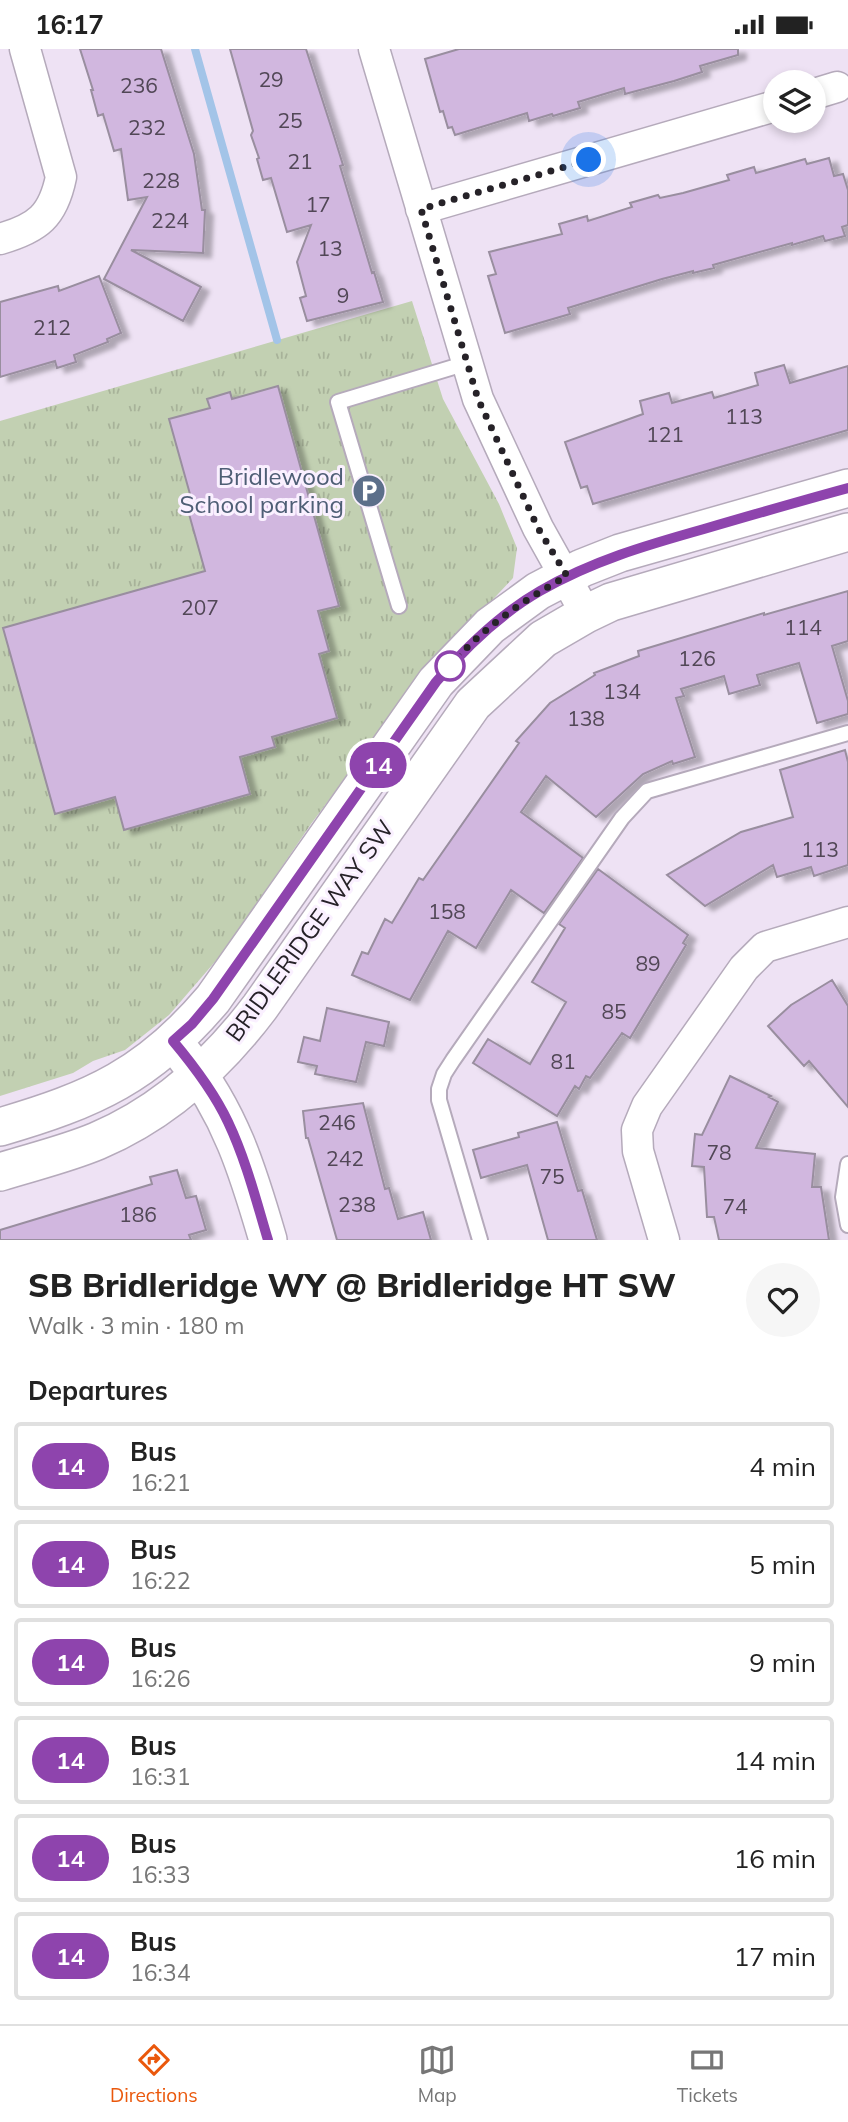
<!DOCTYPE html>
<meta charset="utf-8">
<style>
:root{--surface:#fff;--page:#f6f6f6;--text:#222;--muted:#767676;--line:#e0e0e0;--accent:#ea580c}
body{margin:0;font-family:Mulish,sans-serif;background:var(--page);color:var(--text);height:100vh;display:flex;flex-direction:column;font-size:26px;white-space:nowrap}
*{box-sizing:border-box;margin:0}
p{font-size:23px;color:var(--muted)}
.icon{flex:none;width:38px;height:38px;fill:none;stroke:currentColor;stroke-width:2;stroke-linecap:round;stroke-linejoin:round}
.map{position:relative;height:1191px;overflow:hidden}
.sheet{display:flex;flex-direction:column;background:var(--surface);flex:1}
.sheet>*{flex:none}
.badge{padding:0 14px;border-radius:23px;font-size:24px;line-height:46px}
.fabs{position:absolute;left:763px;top:21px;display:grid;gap:14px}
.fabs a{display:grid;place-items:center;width:63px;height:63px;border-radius:50%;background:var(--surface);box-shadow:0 4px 10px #0003;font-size:35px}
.you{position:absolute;width:35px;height:35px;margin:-18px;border:5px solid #fff;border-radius:50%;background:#1a73e8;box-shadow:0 0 0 10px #1a73e833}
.map>.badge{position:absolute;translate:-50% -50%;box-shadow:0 0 0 4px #fff}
h2{padding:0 28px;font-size:26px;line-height:63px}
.round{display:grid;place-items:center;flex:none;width:74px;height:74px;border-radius:37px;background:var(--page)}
.headline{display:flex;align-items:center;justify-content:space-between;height:119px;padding:0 28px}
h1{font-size:33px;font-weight:800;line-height:52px}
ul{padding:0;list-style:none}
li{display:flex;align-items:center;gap:21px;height:88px;margin:0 14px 10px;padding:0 14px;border:4px solid var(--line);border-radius:7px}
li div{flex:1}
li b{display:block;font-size:26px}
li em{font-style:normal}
li .badge{min-width:77px;font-weight:700;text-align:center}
.status{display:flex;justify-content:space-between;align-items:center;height:49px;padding:0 35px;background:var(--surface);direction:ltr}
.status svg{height:19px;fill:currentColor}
.tabs{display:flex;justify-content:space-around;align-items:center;height:98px;border-top:2px solid var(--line);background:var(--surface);font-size:19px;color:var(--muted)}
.tabs a{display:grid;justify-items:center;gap:4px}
.tabs .active{color:var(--accent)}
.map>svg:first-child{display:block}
</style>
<div class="status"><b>16:17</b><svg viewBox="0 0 49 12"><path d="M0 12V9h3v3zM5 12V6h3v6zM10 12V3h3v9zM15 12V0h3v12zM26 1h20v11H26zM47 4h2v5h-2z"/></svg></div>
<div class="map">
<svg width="848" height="1191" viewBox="0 0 848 1191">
<defs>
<pattern id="park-tufts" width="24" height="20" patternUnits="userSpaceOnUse" patternTransform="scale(1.75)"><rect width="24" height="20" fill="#c2d0b2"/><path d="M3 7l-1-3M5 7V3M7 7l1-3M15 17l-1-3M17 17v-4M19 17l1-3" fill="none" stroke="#a7b299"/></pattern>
<filter id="shadow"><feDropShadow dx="8" dy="4.5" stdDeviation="2" flood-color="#0004"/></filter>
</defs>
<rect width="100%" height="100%" fill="#eee2f4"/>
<!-- park -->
<path fill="url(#park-tufts)" d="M412 252 443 350 499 455 517 499 513 529 423 625 311 775 226 900 169 966 125 1001 93 1012 73 1024 0 1047V372Z"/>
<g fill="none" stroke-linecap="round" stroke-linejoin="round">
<!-- stream -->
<path stroke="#a3c4e8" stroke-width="8" d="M195 0 277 291"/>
</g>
<!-- building -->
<path fill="#d1b7df" stroke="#998e9f" stroke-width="2" filter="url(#shadow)" d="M80 0H161L194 105 202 161H205L203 204 131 201 201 238 183 272 104 230 147 148 128 151 121 100 114 102 103 65 98 67 91 41H93Z
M230 0H306L334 87 343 116 340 117 372 224 374 223 383 253 307 272 300 249 306 247 297 213 311 176 287 183 271 129 263 131 257 110 259 109 251 86 253 82Z
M459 0H738V6L700 17 702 23 674 32 625 45 624 39 578 53 580 59 553 67 552 65 529 72 527 64 455 86 452 78 448 79 443 62 440 63 425 10Z
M829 109 834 127 843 125 848 141V176L842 178 845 187 825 192 823 187 792 196V194L713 216 714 219 693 224V222L662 230 568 259 570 265 505 284 488 227 496 225 489 203 562 185 559 175 587 167 588 172 632 158 630 154 658 146 660 149 683 144 729 131 727 126 754 118 756 124 805 110 807 115Z
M99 227 121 284 107 290 108 293 74 306 76 313 57 319 55 312 0 328V253L58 237 59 242Z
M784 316 790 334 848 317V381L593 455 587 437 581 439 565 393 643 365 640 352 669 344 672 354 712 343 714 349 758 336 755 324Z
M278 337 339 557 318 562 329 602 319 605 337 669 272 688 275 698 240 708 250 745 124 781 115 748 55 765 3 579 205 522 189 465 195 463 169 370 210 359 207 350 230 343 232 350Z
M848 542V592L832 597 848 652V665L817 674 799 614 757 626 760 636 729 645 724 627 681 640 684 647 676 649 695 708 673 715 672 712 643 725 596 768 546 727 521 763 583 809 544 864 511 841 476 899 448 882 410 951 352 926 362 903 368 905 385 870 392 874 419 829 423 831 519 694 516 692 550 654 595 626 594 624 639 607 638 602 764 564V566Z
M845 701 848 713V816L814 827 811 818 777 828 773 816 705 857 667 826 741 783 793 768 780 721Z
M598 820 688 886 683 894 686 896 630 989 622 984 590 1029 586 1027 579 1040 575 1037 557 1067 473 1014 488 990 530 1015 566 953 532 933 565 879 559 875Z
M832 931 848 957V1058L809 1012 804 1017 768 977 791 956Z
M327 959 389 973 384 997 366 993 356 1033 315 1025 317 1017 298 1013 304 988 320 992Z
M730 1027 771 1047 769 1048 778 1053 756 1099 815 1105 812 1138H821L829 1191H719L714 1168H707L704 1118 692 1117 695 1085 702 1086Z
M363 1054 385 1140 389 1139 398 1170 423 1163 431 1191H337L308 1089H306L303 1062Z
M557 1073 578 1142 582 1141 597 1191H548L527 1116 481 1129 473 1101 519 1088 518 1084Z
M177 1121 186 1149 196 1147 206 1181 189 1186 191 1191H0V1181L152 1135 150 1128Z"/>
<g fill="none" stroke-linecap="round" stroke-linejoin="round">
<defs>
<path id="service" d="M399 557 338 353 467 314
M848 1115 843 1148 848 1176
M480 1191 439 1051V1040L444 1025 453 1011 622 769 647 742 848 684"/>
<path id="minor" d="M374 0 478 350 538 479 586 565
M814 45 837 38
M421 160 775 57
M0 190C38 179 53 167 61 128L25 0
M664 1191 638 1102 637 1081 647 1057 744 919 765 898 848 873"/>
<path id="tertiary" d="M184 1006C230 1063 248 1122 268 1191
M0 1078C93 1051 149 1026 213 950L436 633 490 577 538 542 582 519 620 504 848 439
M0 1123C32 1113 66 1105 97 1092 163 1064 217 1015 260 958L473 655 543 590 586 565 611 553 848 483"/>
</defs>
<!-- service casing -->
<use href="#service" stroke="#b5aabb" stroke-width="18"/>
<!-- minor casing -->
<use href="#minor" stroke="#b5aabb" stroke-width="33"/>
<!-- tertiary casing -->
<use href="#tertiary" stroke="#b5aabb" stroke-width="40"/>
<!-- service -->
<use href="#service" stroke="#fff" stroke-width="14"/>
<!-- minor -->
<use href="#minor" stroke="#fff" stroke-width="30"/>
<!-- tertiary -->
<use href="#tertiary" stroke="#fff" stroke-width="37"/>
</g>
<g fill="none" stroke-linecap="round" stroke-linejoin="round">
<defs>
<path id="line" d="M268 1191C256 1151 246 1111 228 1073 214 1043 194 1017 173 992L192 975 213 950 436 633C466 598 500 565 540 542 592 512 647 496 704 480 752 466 800 452 848 439"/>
</defs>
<!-- line casing -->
<use href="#line" stroke="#fff" stroke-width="16"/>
<!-- line -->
<use href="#line" stroke="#8e44ad" stroke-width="10"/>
<!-- walk -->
<path stroke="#262228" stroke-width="7" stroke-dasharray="0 12.6" d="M450 617C482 579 524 551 567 527L538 479 478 350 421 160 589 111"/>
</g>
<!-- icons -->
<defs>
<symbol id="parking-disc" viewBox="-11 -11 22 22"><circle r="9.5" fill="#5c6f8a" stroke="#faf0ff"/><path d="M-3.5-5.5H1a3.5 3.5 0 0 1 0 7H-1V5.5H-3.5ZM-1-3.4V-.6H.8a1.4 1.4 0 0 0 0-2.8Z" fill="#fff"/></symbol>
</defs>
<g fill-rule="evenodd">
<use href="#parking-disc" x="350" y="423" width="38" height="38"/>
</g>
<!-- markers -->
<circle fill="#fff" stroke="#8e44ad" stroke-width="3.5" cx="450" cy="617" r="14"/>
<g text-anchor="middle" stroke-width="6" stroke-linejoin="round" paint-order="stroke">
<!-- number labels -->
<g font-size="21" fill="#514756">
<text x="271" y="38">29</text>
<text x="139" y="44">236</text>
<text x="290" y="79">25</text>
<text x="147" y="86">232</text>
<text x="300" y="120">21</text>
<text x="161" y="139">228</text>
<text x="318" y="163">17</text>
<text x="170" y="179">224</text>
<text x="330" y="207">13</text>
<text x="343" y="254">9</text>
<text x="52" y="286">212</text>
<text x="744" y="375">113</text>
<text x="665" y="393">121</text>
<text x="200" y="566">207</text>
<text x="803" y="586">114</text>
<text x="697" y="617">126</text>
<text x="622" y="650">134</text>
<text x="586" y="677">138</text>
<text x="820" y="808">113</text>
<text x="447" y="870">158</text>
<text x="648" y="922">89</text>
<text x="614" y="970">85</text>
<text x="563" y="1020">81</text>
<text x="337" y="1081">246</text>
<text x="719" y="1111">78</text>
<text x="345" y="1117">242</text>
<text x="552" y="1135">75</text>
<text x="357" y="1163">238</text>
<text x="735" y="1165">74</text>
<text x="138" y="1173">186</text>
</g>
<!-- service labels -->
<g font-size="24" fill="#4e5e75" stroke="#faf0ff" text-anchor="end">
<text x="344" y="436">Bridlewood<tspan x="344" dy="28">School parking</tspan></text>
</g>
<!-- street labels -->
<g font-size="24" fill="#262228" stroke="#faf0ff">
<text transform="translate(310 882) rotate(-54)" y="8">BRIDLERIDGE WAY SW</text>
</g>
</g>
</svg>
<div class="fabs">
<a><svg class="icon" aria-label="layers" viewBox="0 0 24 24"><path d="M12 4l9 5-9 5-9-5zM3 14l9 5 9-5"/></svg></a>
</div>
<div class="you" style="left:589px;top:111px"></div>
<b class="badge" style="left:378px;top:716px;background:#8e44ad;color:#fff">14</b>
</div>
<section class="sheet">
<div class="headline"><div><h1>SB Bridleridge WY @ Bridleridge HT SW</h1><p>Walk · 3 min · 180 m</p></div><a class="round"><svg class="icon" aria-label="heart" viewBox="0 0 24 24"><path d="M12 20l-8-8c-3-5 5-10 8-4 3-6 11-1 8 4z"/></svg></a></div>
<h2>Departures</h2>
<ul>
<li><span class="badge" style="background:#8e44ad;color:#fff">14</span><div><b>Bus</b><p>16:21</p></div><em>4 min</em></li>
<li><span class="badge" style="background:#8e44ad;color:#fff">14</span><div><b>Bus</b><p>16:22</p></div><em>5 min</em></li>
<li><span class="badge" style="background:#8e44ad;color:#fff">14</span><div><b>Bus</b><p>16:26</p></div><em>9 min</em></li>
<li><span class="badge" style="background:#8e44ad;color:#fff">14</span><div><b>Bus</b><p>16:31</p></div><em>14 min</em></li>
<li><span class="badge" style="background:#8e44ad;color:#fff">14</span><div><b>Bus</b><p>16:33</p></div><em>16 min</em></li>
<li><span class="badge" style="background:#8e44ad;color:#fff">14</span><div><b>Bus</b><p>16:34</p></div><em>17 min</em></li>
</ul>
</section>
<nav class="tabs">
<a class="active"><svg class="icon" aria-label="directions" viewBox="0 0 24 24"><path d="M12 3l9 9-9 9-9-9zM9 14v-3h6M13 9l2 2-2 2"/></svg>Directions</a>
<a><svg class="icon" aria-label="map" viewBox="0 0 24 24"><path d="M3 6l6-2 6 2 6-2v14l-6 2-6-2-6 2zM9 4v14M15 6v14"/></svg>Map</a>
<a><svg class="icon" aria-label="tickets" viewBox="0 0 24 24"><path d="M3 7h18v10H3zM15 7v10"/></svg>Tickets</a>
</nav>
